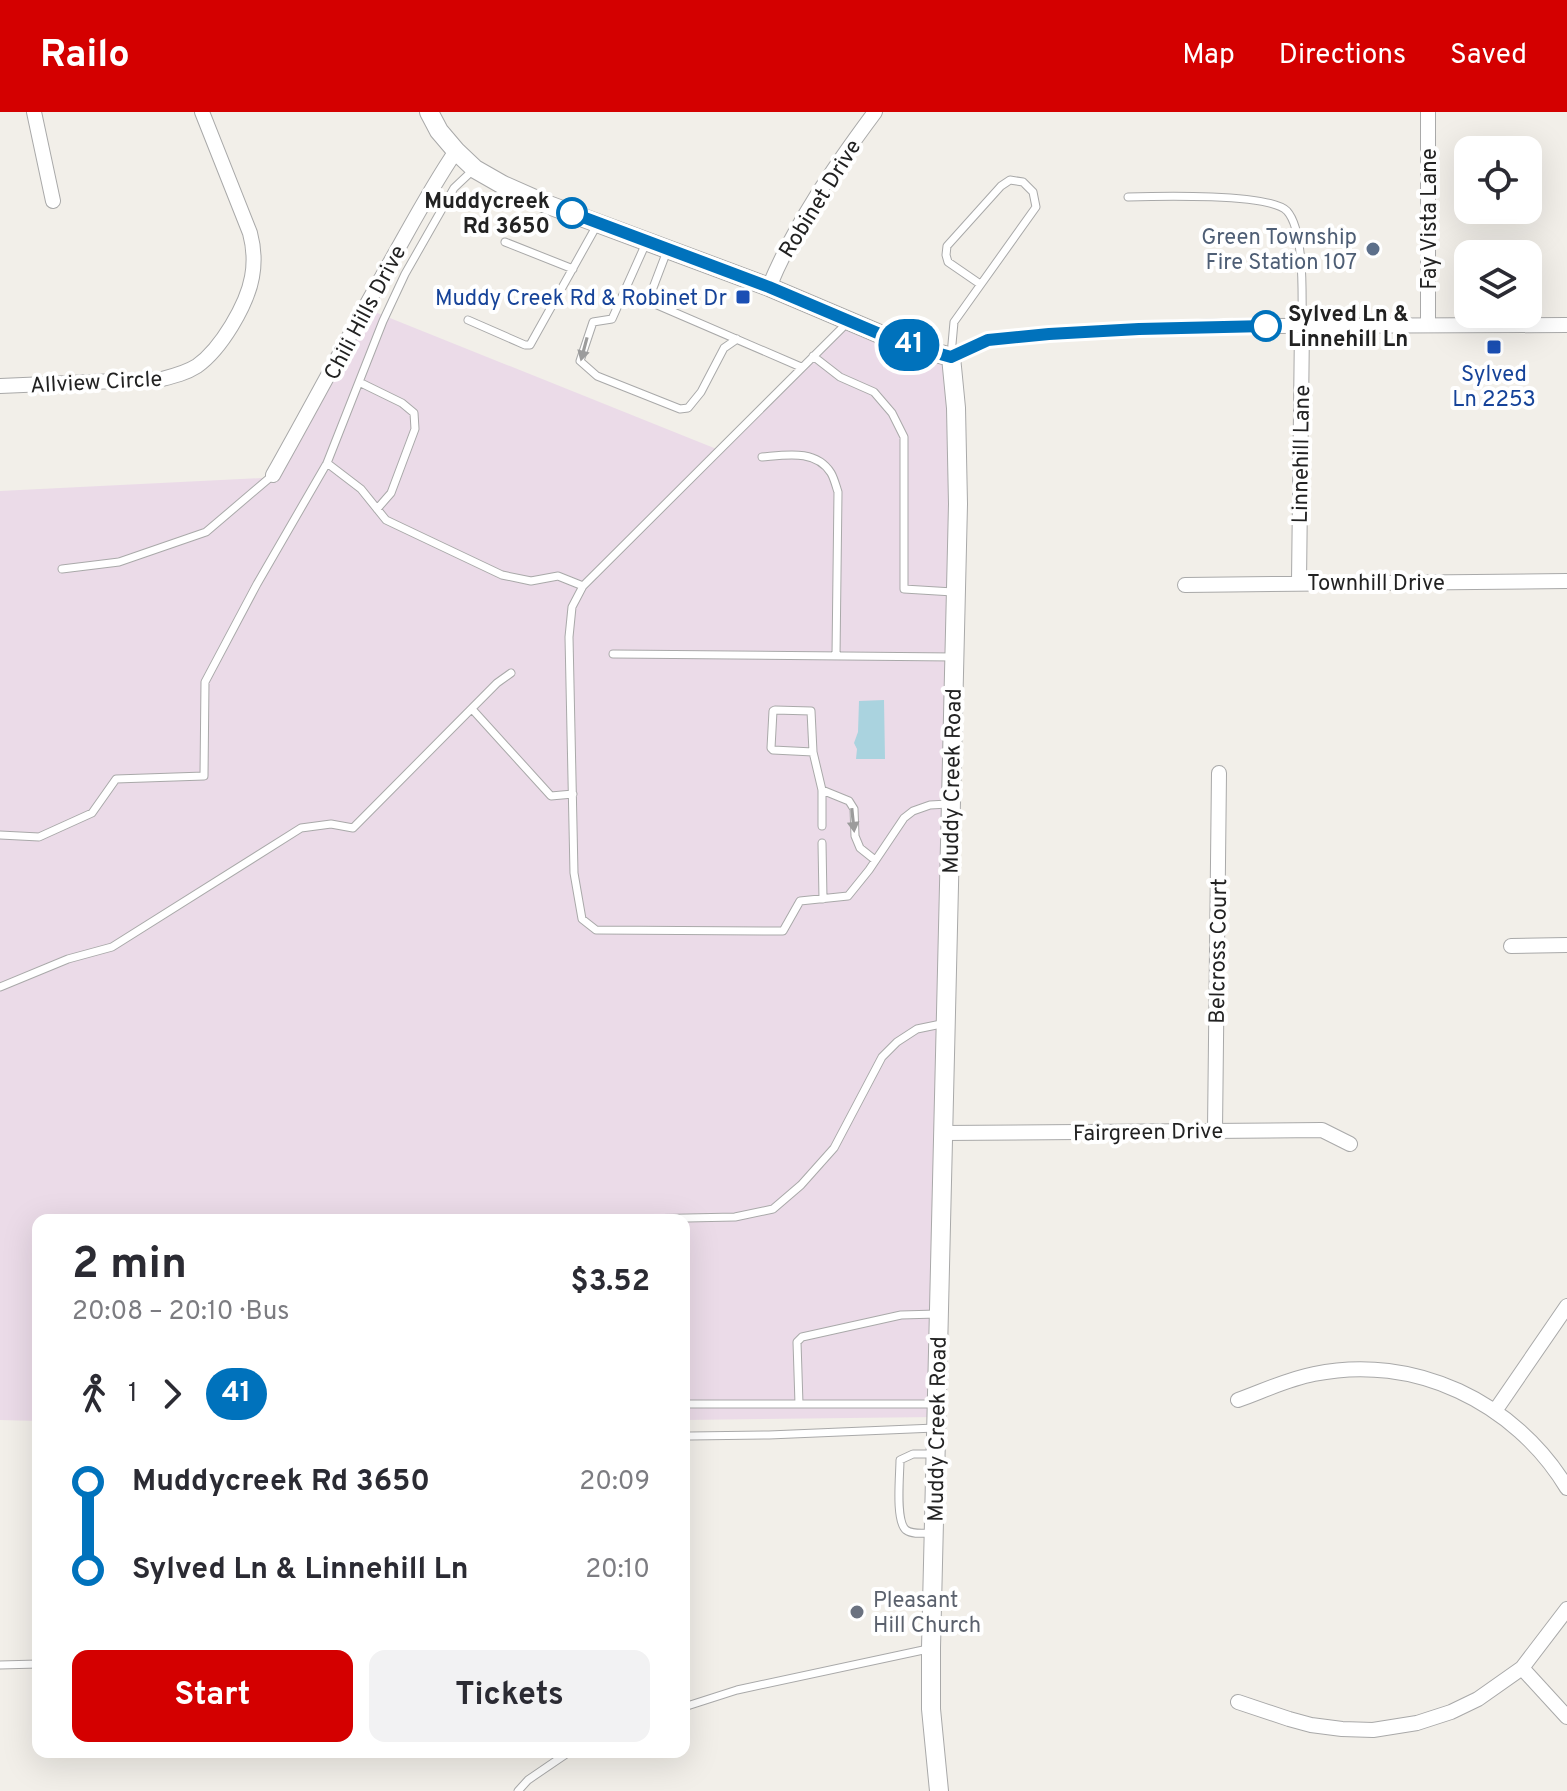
<!DOCTYPE html>
<meta charset="utf-8">
<style>
:root{--surface:#fff;--page:#f2f2f3;--text:#2b2b33;--muted:#7c7c81;--accent:#d40000}
body{margin:0;font-family:Overpass,sans-serif;background:var(--page);color:var(--text);height:100vh;display:flex;flex-direction:column;font-size:30px;white-space:nowrap}
*{box-sizing:border-box;margin:0}
p{font-size:26px;color:var(--muted)}
.icon{flex:none;width:44px;height:44px;fill:none;stroke:currentColor;stroke-width:2;stroke-linecap:round;stroke-linejoin:round}
.map{position:relative;flex:1;overflow:hidden}
.drawer{position:absolute;left:32px;top:1102px;width:658px;height:544px;display:flex;flex-direction:column;background:var(--surface);border-radius:16px;box-shadow:0 8px 32px #0002}
.drawer>*{flex:none}
.badge{padding:0 16px;border-radius:26px;font-size:28px;line-height:52px}
.controls{position:absolute;left:1454px;top:24px;display:grid;gap:16px}
.controls a{display:grid;place-items:center;width:88px;height:88px;border-radius:16px;background:var(--surface);box-shadow:0 8px 32px #0002;font-size:40px}
.map>.badge{position:absolute;translate:-50% -50%;box-shadow:0 0 0 4px #fff}
.legs{display:flex;align-items:center;gap:12px;height:88px;padding:0 40px;font-size:26px}
.legs p{margin-inline-start:auto}
.headline{display:flex;align-items:center;justify-content:space-between;height:136px;padding:0 40px}
h1{font-size:44px;font-weight:700;line-height:60px}
.button{display:flex;gap:16px;margin-top:auto;padding:16px 40px}
.button a{flex:1;height:92px;border-radius:16px;background:var(--accent);color:#fff;font-size:32px;font-weight:700;line-height:92px;text-align:center}
.button a+a{background:var(--page);color:var(--text)}
ul{padding:0 40px;list-style:none}
li{display:flex;align-items:center;gap:28px;height:88px;font-size:30px}
li i{display:grid;place-items:center;width:12px;height:100%;margin:0 10px;background:currentColor}
li i::after{content:'';width:20px;height:20px;margin:-10px;border:6px solid;border-radius:50%;background:var(--surface)}
li p{margin-inline-start:auto}
li:first-child i{background:linear-gradient(#0000 50%,currentColor 0)}
li:last-child i{background:linear-gradient(currentColor 50%,#0000 0)}
header{display:flex;align-items:center;gap:48px;box-sizing:border-box;height:112px;padding:0 40px;background:var(--accent);color:#fff}
header strong{font-size:38px}
nav{display:flex;gap:44px;margin-inline-start:auto;font-size:28px}
.map>svg:first-child{display:block}
</style>
<header>
<strong>Railo</strong>
<nav><a>Map</a><a>Directions</a><a>Saved</a></nav>
</header>
<div class="map">
<svg width="1567" height="1679" viewBox="0 0 1567 1679">
<rect width="100%" height="100%" fill="#f2efe9"/>
<!-- industrial -->
<path fill="#ebdbe8" d="M365 196 719 338 848 209 951 245 956 296 937 1305 684 1308V1108H38V1309L0 1308V379L263 366 273 363Z"/>
<!-- water -->
<path fill="#aad3df" d="M884 588 885 647H856L857 637 854 631 858 620 859 589Z"/>
<g fill="none" stroke-linecap="round" stroke-linejoin="round">
<defs>
<path id="service" d="M1128 85C1156 84 1270 81 1287 99 1305 119 1302 187 1302 214
M505 130 573 157
M646 131 612 207 593 210 580 249 597 264 680 297 688 296 701 280 724 236 737 227
M667 139 648 189 801 255
M468 208 525 233H530L597 113
M847 211 583 474 572 495 569 525 574 761 582 807 596 818 783 819 800 789 848 784 869 758 904 706 913 699 930 693 948 692
M951 243 954 210 1036 95 1033 80 1023 70 1010 68 1001 74 947 134 946 143 948 150 980 172
M813 244 840 265 874 280 892 301 904 325V477L953 480
M359 270 402 291 414 301 415 317 391 381 377 397
M762 345C786 343 816 337 831 361 834 366 836 374 838 380L836 544
M327 351 361 377 386 408 502 463 531 469 558 464 583 474
M62 457 119 450 206 420 273 363
M613 542 954 545
M472 597 551 684 573 682
M813 640 811 599 775 598 773 599 771 636 773 638 813 640 822 678V714
M822 678 849 689 854 697 855 724 860 736 875 748
M0 723 39 725 92 701 116 667 204 664 205 570 257 472 327 351 383 209 405 162 454 76 473 58
M822 731 823 787
M0 875 68 847 112 835 301 716 331 712 353 716 497 571 511 561
M592 1108 735 1105 773 1097 801 1073 834 1036 882 945 897 930 917 917 946 911
M684 1292H935
M799 1292 797 1230 802 1225 901 1203 937 1202
M690 1324 769 1323 935 1316
M932 1421C924 1421 913 1423 906 1418 895 1409 900 1363 900 1348L913 1342H936
M0 1553 38 1552
M684 1595 737 1578 928 1537
M518 1679 528 1668 569 1640"/>
<path id="minor" d="M34 0 53 89
M769 175C795 112 834 55 875 0
M1428 213V0
M951 245 988 228 1049 222 1139 217 1228 214 1567 213
M0 274 162 267C174 264 186 261 197 254 221 237 247 193 252 165 255 149 254 136 250 121L202 0
M273 363C313 292 351 220 391 149 412 112 432 74 456 39
M1299 470 1302 214
M1185 473 1567 469
M1511 834 1567 833
M1215 1018 1219 661
M943 1021 1322 1018 1350 1032
M1238 1288C1263 1279 1288 1267 1314 1262 1414 1241 1515 1290 1567 1376
M1495 1299 1567 1194
M1522 1556 1567 1605
M1238 1590 1289 1607 1311 1613 1342 1617 1373 1618 1417 1611 1451 1600 1478 1587 1522 1556 1567 1497"/>
<path id="tertiary" d="M429 0 439 19 456 39 475 57 503 73 546 92 769 175 901 231 951 245 956 296 958 392 931 1536V1597L939 1679"/>
</defs>
<!-- service casing -->
<use href="#service" stroke="#a9a9a9" stroke-width="9"/>
<!-- minor casing -->
<use href="#minor" stroke="#a9a9a9" stroke-width="16"/>
<!-- tertiary casing -->
<use href="#tertiary" stroke="#a9a9a9" stroke-width="20"/>
<!-- service -->
<use href="#service" stroke="#fff" stroke-width="7"/>
<!-- minor -->
<use href="#minor" stroke="#fff" stroke-width="14"/>
<!-- tertiary -->
<use href="#tertiary" stroke="#fff" stroke-width="18"/>
</g>
<!-- one-way arrows -->
<defs><path id="oneway-solid" d="M-6-.8H1V-3.2L6.5 0L1 3.2V.8H-6Z" transform="scale(2)"/></defs>
<g fill="#9c9c9c">
<use href="#oneway-solid" transform="translate(584 237) rotate(105)"/>
<use href="#oneway-solid" transform="translate(853 708) rotate(84)"/>
</g>
<g fill="none" stroke-linecap="round" stroke-linejoin="round">
<defs>
<path id="line-1" d="M572 101 769 175 901 231 951 245 988 228 1049 222 1139 217 1266 214"/>
</defs>
<!-- line-1 casing -->
<use href="#line-1" stroke="#fff" stroke-width="18"/>
<!-- line-1 -->
<use href="#line-1" stroke="#0072bc" stroke-width="12"/>
</g>
<!-- markers -->
<g fill="#fff" stroke="#0072bc" stroke-width="4">
<circle cx="572" cy="101" r="14"/>
<circle cx="1266" cy="214" r="14"/>
</g>
<circle fill="#5c6f8a" stroke="#fff" stroke-width="3" cx="1373" cy="137" r="8"/>
<g fill="#1a4fb4" stroke="#fff" stroke-width="3">
<rect x="735" y="177" width="16" height="16" rx="4"/>
<rect x="1486" y="227" width="16" height="16" rx="4"/>
</g>
<circle fill="#6b7280" stroke="#fff" stroke-width="3" cx="857" cy="1500" r="8"/>
<g text-anchor="middle" stroke-width="8" stroke-linejoin="round" paint-order="stroke">
<!-- street labels -->
<g font-size="22" fill="#222" stroke="#fff">
<text transform="translate(819 86) rotate(-58)" y="8">Robinet Drive</text>
<text transform="translate(1428 107) rotate(-90)" y="8">Fay Vista Lane</text>
<text transform="translate(364 200) rotate(-62)" y="8">Chili Hills Drive</text>
<text transform="translate(96 269) rotate(-3)" y="8">Allview Circle</text>
<text transform="translate(1300 342) rotate(-89)" y="8">Linnehill Lane</text>
<text x="1376" y="478">Townhill Drive</text>
<text transform="translate(951 669) rotate(-89)" y="8">Muddy Creek Road</text>
<text transform="translate(1217 839) rotate(-89)" y="8">Belcross Court</text>
<text transform="translate(1148 1019) rotate(-1)" y="8">Fairgreen Drive</text>
<text transform="translate(936 1317) rotate(-89)" y="8">Muddy Creek Road</text>
</g>
<!-- stop labels -->
<g font-size="22" font-weight="bold" fill="#222" stroke="#fff" text-anchor="end">
<text x="550" y="96">Muddycreek<tspan x="550" dy="25">Rd 3650</tspan></text>
<text x="1288" y="209" text-anchor="start">Sylved Ln &amp;<tspan x="1288" dy="25">Linnehill Ln</tspan></text>
</g>
<!-- service labels -->
<g font-size="22" fill="#4e5e75" stroke="#fff" text-anchor="end">
<text x="1357" y="132">Green Township<tspan x="1357" dy="25">Fire Station 107</tspan></text>
</g>
<!-- transit labels -->
<g font-size="22" fill="#164399" stroke="#fff" text-anchor="end">
<text x="727" y="193">Muddy Creek Rd &amp; Robinet Dr</text>
<text x="1494" y="269" text-anchor="middle">Sylved<tspan x="1494" dy="25">Ln 2253</tspan></text>
</g>
<!-- worship labels -->
<g font-size="22" fill="#5b616d" stroke="#fff" text-anchor="start">
<text x="873" y="1495">Pleasant<tspan x="873" dy="25">Hill Church</tspan></text>
</g>
</g>
</svg>
<div class="controls">
<a><svg class="icon" aria-label="locate" viewBox="0 0 24 24"><circle cx="12" cy="12" r="6"/><path d="M12 2v4M12 18v4M2 12h4M18 12h4"/></svg></a>
<a><svg class="icon" aria-label="layers" viewBox="0 0 24 24"><path d="M12 4l9 5-9 5-9-5zM3 14l9 5 9-5"/></svg></a>
</div>
<b class="badge" style="left:909px;top:233px;background:#0072bc;color:#fff">41</b>
<section class="drawer">
<div class="headline"><div><h1>2 min</h1><p>20:08 – 20:10 · Bus</p></div><b>$3.52</b></div>
<div class="legs"><svg class="icon" aria-label="walk" viewBox="0 0 24 24"><circle cx="13" cy="4" r="2"/><path d="M13 8l-2 6 4 7M11 14l-3 7M7 12l3-4h3l4 4"/></svg>1<svg class="icon" aria-label="forward" viewBox="0 0 24 24"><path d="M9 5l7 7-7 7"/></svg><b class="badge" style="background:#0072bc;color:#fff">41</b></div>
<ul>
<li><i style="color:#0072bc"></i><b>Muddycreek Rd 3650</b><p>20:09</p></li>
<li><i style="color:#0072bc"></i><b>Sylved Ln &amp; Linnehill Ln</b><p>20:10</p></li>
</ul>
<div class="button"><a>Start</a><a>Tickets</a></div>
</section>
</div>
